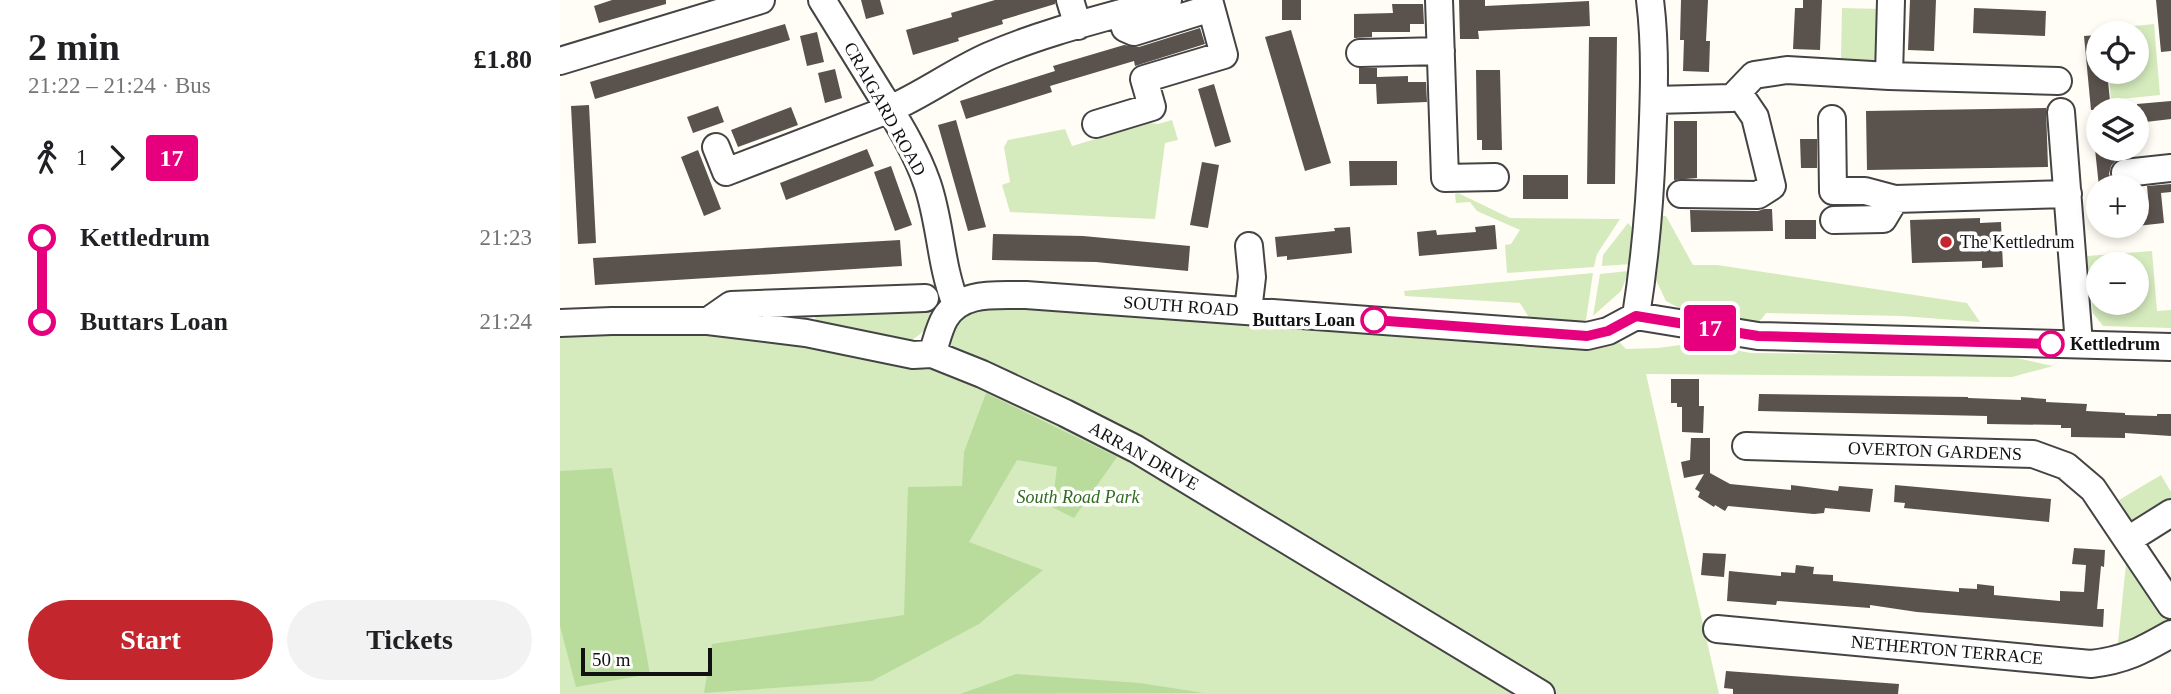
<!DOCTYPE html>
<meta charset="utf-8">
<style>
:root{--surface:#fff;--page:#f2f2f2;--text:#202124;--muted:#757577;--accent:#c4262e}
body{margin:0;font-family:Georgia,serif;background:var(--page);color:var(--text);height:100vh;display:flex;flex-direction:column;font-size:26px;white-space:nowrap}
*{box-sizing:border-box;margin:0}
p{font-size:23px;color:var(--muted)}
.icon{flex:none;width:38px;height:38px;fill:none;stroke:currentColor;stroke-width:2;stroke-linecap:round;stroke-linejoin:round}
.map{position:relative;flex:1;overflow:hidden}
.side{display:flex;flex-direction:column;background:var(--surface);width:560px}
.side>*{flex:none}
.badge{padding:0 14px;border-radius:5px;font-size:24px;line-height:46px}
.tools{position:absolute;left:1526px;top:21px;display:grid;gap:14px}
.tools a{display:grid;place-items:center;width:63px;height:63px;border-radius:50%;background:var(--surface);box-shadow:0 4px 10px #0003;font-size:35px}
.scale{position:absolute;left:21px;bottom:18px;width:131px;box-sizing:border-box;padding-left:7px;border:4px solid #111;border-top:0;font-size:19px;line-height:24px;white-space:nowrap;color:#111;-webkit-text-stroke:5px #fff;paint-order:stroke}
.map>.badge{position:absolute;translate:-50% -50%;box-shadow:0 0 0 4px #fff}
.legs{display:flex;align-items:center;gap:10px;height:77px;padding:0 28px;font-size:23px}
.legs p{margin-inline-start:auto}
.overview{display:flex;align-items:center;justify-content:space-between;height:119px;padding:0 28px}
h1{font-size:38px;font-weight:700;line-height:52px}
.primary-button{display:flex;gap:14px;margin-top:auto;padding:14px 28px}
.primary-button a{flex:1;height:80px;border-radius:42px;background:var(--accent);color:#fff;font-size:28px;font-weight:700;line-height:80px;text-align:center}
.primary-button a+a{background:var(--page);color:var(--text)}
ul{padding:0 28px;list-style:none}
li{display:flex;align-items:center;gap:24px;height:84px;font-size:26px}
li i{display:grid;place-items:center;width:10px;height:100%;margin:0 9px;background:currentColor}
li i::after{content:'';width:18px;height:18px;margin:-9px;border:5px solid;border-radius:50%;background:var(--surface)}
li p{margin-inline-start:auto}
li:first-child i{background:linear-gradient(#0000 50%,currentColor 0)}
li:last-child i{background:linear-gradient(currentColor 50%,#0000 0)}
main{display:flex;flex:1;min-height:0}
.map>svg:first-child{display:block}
</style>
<main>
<section class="side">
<div class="overview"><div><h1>2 min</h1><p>21:22 – 21:24 · Bus</p></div><b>£1.80</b></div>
<div class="legs"><svg class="icon" aria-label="walk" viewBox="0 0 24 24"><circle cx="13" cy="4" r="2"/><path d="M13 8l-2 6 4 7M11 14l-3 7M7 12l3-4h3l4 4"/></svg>1<svg class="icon" aria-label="forward" viewBox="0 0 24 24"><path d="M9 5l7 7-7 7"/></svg><b class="badge" style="background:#e6007e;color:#fff">17</b></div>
<ul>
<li><i style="color:#e6007e"></i><b>Kettledrum</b><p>21:23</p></li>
<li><i style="color:#e6007e"></i><b>Buttars Loan</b><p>21:24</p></li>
</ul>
<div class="primary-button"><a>Start</a><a>Tickets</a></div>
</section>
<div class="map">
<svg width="1611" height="694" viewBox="0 0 1611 694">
<rect width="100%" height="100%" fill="#fffdf5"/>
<!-- green -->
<path fill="#d5ebbd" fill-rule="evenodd" d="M1282 8 1322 9 1323 61 1281 59Z
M1594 24 1600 95 1551 100 1549 72H1577V33H1545L1544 29Z
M612 120 618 140 605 143 595 219 450 212 442 185 450 182 444 147 448 140 505 129 512 146 590 123 598 124Z
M898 193 950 218 1060 219 1037 254 1034 267 947 273 945 245 951 244 960 230 917 211 910 202 896 203 895 194Z
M1097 216H1106L1133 265H1157L1407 303 1420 322 1342 316 1206 313 1199 322 1123 310 1106 301 1095 278Z
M1068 223 1077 233 1071 264 1042 266 1043 255Z
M1592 251 1597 311 1611 310V328L1543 326 1533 313 1527 256ZM1538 264H1577V303H1538Z
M1069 271 1061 291 1033 316 1040 274Z
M1033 273 1026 320 1009 324 970 319 960 303 845 296 844 291Z
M375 284C384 315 371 329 345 344L260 327 255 318 259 309 274 308 277 315 365 311 368 285Z
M396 304 1048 331 1066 349 1098 348 1135 343 1191 353 1443 355 1493 366 1452 377 1086 374 1159 694H0V333L99 329 257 344 367 370 384 319Z
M1601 475 1611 492V499L1573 522 1559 500Z
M1567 554 1607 617 1605 631 1557 652Z"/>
<!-- forest -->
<path fill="#b9dc9c" d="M426 393 557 457 514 518 492 507 497 467 457 460 409 542 483 570 419 624 312 681 144 693 152 644 344 615 348 487 402 486 404 452Z
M52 468 90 674 16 687 0 626V471Z
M456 674 580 683 644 693 400 694Z"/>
<!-- building -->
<path fill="#5a524d" d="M52 0H106V4L39 23 34 6Z
M301 0H320L324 14 306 19Z
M435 0H495V4L442 20 443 24 398 38 399 41 353 55 346 30 392 17 391 13Z
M722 0H741V20H722Z
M899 0H925V6L1029 1 1030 26 918 31 919 39H900Z
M1121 0H1148L1146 41H1150L1149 72 1123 71 1124 40H1120Z
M1243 0H1262L1260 50 1233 49 1235 8H1243Z
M1350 0H1376L1374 51 1348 50Z
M1596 0H1611V51L1601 52Z
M832 4H863L864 24H850V32H812V37L794 38V14L833 13Z
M1414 8 1486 11 1485 36 1413 33Z
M225 24 230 40 35 99 30 82Z
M640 28 645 44 575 66 574 61 490 86 492 92 406 119 400 101 495 71 493 66 564 45 579 47Z
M731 30 771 163 745 171 705 37Z
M257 32 264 62 247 66 240 36Z
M1538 35V72H1547L1551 110H1531L1524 36Z
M1029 37H1057L1055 184H1027Z
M799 68H817V77L848 76V82H866L867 102 817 104 816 84H799Z
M275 69 282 98 265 103 258 73Z
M916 70H940L942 150H922V140H917Z
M654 84 671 142 655 147 638 89Z
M1611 101V119L1577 123V104Z
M29 105 36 243 18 244 11 106Z
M158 106 164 122 133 133 127 117Z
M231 107 238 125 178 147 171 130Z
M1486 108 1488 167 1307 170 1306 111Z
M396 120 426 227 408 231 378 125Z
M1114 121H1137V178L1114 180Z
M1240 139H1257V168H1241Z
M307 149 314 166 226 200 220 183Z
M1535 149H1555L1556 160 1551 166 1549 174 1552 182 1558 187H1539Z
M138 150 161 209 144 216 121 157Z
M789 161H837V185L790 186Z
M642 162 659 165 648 228 630 225Z
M331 166 352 225 335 231 314 172Z
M963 175H1008V199H963Z
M1611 184V192L1601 193 1604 223 1577 226V208L1589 207 1587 186Z
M1204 209H1212L1213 231 1131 232 1130 210 1198 211Z
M1420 218V223L1441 222 1443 267 1422 268V261L1352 263 1350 220Z
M1225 220H1256V239H1225Z
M935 225 937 249 859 256 857 232 876 230 877 235 916 232 915 227Z
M790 227 792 253 727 260V256L717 257 715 237 775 231 774 228Z
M433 234 523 236 630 246 628 271 536 262 432 260Z
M340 240 342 266 35 285 33 258Z
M1111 379H1139V406H1144L1143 433 1122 432V407H1117V403H1111Z
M1199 394 1408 397V398L1461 400V397L1486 399V402L1527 404 1526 411 1565 413V415L1597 416V414H1611V436L1565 433V438L1511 437V428H1501V425L1427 424V416L1198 411Z
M1131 438H1150V473L1170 484 1231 490V485L1278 491 1279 486 1313 489 1310 512 1265 508 1264 513 1254 514 1168 506 1165 511 1155 505 1154 507 1138 497 1140 492 1135 489 1144 474 1124 478 1121 462 1130 460Z
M1335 485 1491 499 1489 522 1344 508 1345 503 1334 502Z
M1514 548 1545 550 1544 567 1541 566 1537 609H1544L1543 627 1357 612 1310 605V608L1217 601 1216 605 1167 601 1169 571 1221 576V572L1235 573 1236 565 1254 567 1253 574 1273 575V581L1399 592V588L1417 589V584L1434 586V595L1500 601V591L1524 592 1526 565 1512 564Z
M1143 553 1166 554 1164 577 1141 575Z
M1166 671 1339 684 1338 694H1173V689L1164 688Z"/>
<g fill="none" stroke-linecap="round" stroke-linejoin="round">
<defs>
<path id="minor" d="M262 0C281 31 300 61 319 92 337 121 356 151 367 183 381 223 380 265 396 304
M510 0 518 26
M879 0 885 178 935 177
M561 14 565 28 574 32 651 8
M800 53 881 51
M0 61 201 0
M1329 76 1498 81
M1094 100 1172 98 1194 75 1227 70 1329 76 1331 0
M1501 112 1519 344
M1272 119 1273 191H1305L1335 199 1508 194
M536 124 592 107 584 79 664 55 649 0
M156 147 166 172 330 109C364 94 395 71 429 56 486 31 549 17 608 0
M1565 173 1611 168
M1121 194 1198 195 1212 186 1195 117 1178 92
M1274 220 1323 219 1335 199
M688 311 692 277 689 246
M1076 316C1085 259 1090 203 1092 145 1094 97 1096 48 1090 0
M148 321 171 305 365 298
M0 323 52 321H148L246 333 353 355 372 354 422 374 505 413 576 449 981 694
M372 354C376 343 379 328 385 318 402 290 437 296 466 295L1027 336 1048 331 1076 316 1198 336 1611 347
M1186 446 1473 454 1506 466 1533 489 1611 605
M1568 540 1611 513
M1157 629 1531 664C1565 660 1581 651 1611 634"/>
</defs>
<!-- minor casing -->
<use href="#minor" stroke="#444" stroke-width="30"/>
<!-- minor -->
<use href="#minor" stroke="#fff" stroke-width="26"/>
</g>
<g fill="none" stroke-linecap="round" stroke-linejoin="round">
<defs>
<path id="line-1" d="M814 320 1027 336 1048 331 1076 316 1198 336 1491 344"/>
</defs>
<!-- line-1 casing -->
<use href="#line-1" stroke="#fff" stroke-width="16"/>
<!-- line-1 -->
<use href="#line-1" stroke="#e6007e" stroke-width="10"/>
</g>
<!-- markers -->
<circle fill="#c4262e" stroke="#fff" stroke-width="2.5" cx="1386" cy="242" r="7"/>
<g fill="#fff" stroke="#e6007e" stroke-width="3.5">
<circle cx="814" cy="320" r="12"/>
<circle cx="1491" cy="344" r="12"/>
</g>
<g text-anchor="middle" stroke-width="7" stroke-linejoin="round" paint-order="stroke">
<!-- street labels -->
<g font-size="18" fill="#111" stroke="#fff">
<text transform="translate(325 109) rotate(61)" y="6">CRAIGARD ROAD</text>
<text transform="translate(621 306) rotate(4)" y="6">SOUTH ROAD</text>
<text transform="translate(1375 451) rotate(2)" y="6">OVERTON GARDENS</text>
<text transform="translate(584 456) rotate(29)" y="6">ARRAN DRIVE</text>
<text transform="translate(1387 650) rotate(5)" y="6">NETHERTON TERRACE</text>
</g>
<!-- poi labels -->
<g font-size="18" fill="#111" stroke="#fff" text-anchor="start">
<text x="1400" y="248">The Kettledrum</text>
</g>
<!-- stop labels -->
<g font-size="18" font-weight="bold" fill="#111" stroke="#fff" text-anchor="end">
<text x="795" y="326">Buttars Loan</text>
<text x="1510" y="350" text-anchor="start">Kettledrum</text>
</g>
<!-- park labels -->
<g font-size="18" font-style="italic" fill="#2f6b1f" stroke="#fff">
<text x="518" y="503">South Road Park</text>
</g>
</g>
</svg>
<div class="tools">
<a><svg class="icon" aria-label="locate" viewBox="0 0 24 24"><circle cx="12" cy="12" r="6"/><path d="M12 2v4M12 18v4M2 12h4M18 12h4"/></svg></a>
<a><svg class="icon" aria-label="layers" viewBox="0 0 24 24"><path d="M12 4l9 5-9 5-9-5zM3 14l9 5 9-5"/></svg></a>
<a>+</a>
<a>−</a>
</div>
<div class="scale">50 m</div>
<b class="badge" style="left:1150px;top:328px;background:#e6007e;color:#fff">17</b>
</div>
</main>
